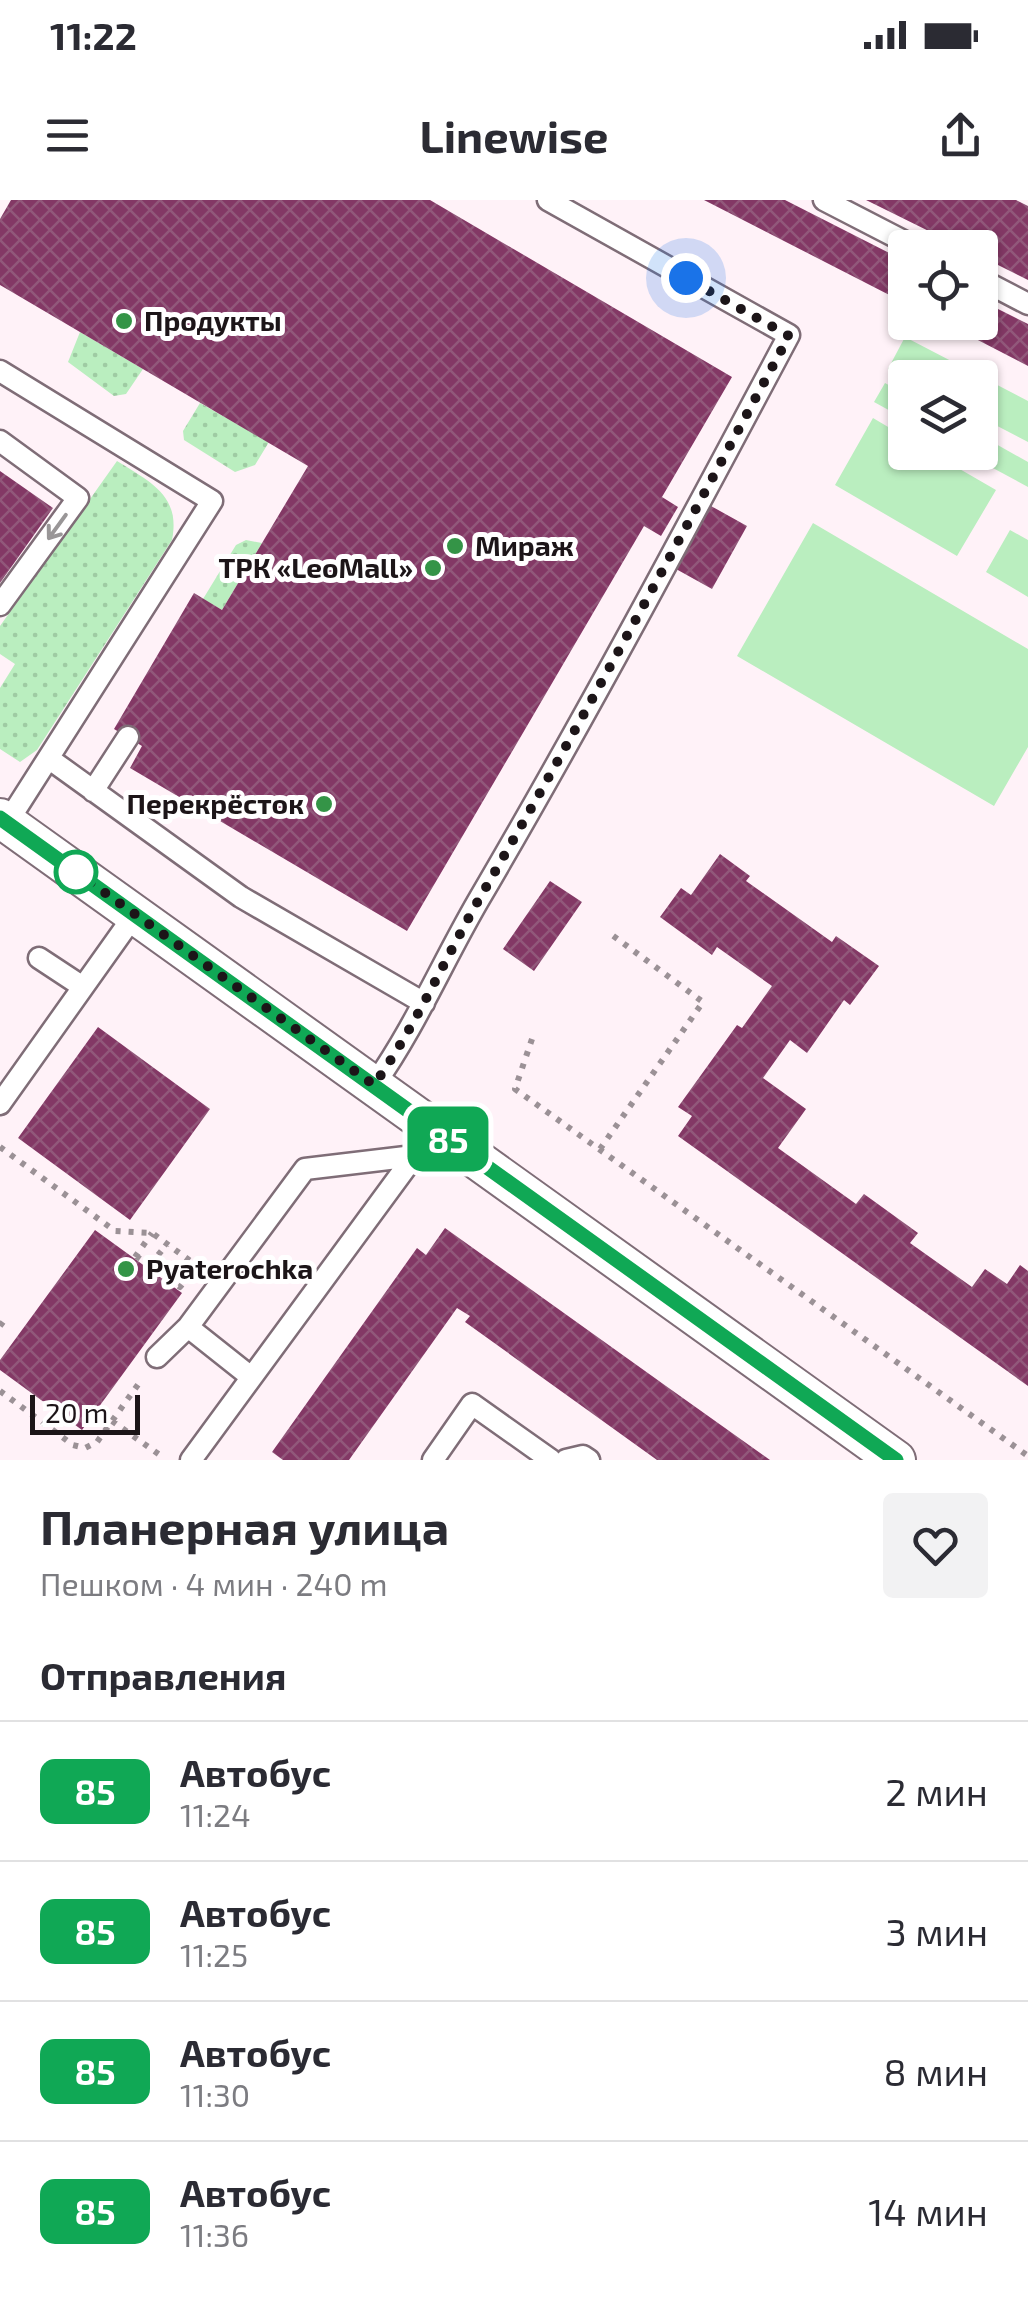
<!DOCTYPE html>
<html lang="ru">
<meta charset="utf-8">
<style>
:root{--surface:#fff;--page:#f2f2f3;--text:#2b2b33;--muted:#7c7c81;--line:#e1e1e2}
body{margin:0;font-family:"Exo 2",sans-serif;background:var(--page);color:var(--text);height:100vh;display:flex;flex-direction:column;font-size:38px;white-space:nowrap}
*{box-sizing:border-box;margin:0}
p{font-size:32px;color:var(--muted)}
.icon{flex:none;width:55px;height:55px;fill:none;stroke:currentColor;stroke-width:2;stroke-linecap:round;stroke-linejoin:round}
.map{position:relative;height:1260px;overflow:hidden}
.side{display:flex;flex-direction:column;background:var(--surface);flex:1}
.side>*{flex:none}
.badge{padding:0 20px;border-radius:15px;font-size:35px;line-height:65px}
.tools{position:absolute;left:888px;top:30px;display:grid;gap:20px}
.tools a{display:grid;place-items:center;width:110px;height:110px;border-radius:10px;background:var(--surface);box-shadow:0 2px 8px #0004;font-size:50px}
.scale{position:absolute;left:30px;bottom:25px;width:110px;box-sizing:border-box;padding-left:10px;border:5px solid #1c1518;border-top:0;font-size:28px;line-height:35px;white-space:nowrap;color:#1c1518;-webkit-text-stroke:8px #fff;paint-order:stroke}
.you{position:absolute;width:50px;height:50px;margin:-25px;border:8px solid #fff;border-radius:50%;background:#1a73e8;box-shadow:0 0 0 15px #1a73e833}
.map>.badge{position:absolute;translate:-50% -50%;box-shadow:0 0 0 5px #fff}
h2{padding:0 40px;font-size:38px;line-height:90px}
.round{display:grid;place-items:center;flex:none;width:105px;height:105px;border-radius:10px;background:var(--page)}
.head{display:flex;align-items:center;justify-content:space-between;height:170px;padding:0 40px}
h1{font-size:48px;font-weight:700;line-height:75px}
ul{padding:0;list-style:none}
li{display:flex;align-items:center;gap:30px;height:140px;padding:0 40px;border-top:2px solid var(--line)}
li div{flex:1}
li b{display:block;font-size:38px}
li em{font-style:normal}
li .badge{min-width:110px;font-weight:700;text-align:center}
.status{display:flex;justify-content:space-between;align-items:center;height:70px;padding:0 50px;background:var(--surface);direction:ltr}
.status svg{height:28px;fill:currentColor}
header{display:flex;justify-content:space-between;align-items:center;height:130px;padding:0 40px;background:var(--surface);font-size:45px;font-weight:700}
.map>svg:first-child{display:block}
</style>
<div class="status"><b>11:22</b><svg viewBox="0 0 49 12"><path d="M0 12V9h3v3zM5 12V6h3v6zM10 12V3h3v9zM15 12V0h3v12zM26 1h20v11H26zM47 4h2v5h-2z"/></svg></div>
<header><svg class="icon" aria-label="menu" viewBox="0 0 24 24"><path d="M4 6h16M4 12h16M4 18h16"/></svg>Linewise<svg class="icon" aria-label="share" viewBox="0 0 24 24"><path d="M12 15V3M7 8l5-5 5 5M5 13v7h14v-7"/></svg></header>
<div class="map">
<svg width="1028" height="1260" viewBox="0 0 1028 1260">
<defs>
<pattern id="grass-dots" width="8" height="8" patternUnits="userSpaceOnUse" patternTransform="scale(2.5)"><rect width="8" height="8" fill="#baeebf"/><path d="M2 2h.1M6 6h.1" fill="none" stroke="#9fcba3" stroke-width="1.8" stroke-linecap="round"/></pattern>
<pattern id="building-cross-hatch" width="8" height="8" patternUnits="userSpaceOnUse" patternTransform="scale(2.5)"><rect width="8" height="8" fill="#833865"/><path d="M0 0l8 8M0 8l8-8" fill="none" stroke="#91587a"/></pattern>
</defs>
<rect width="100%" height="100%" fill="#fff2f8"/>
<!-- grass -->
<path fill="url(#grass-dots)" d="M80 132 143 169 126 194 114 196 68 162Z
M200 203 269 242 255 265 235 272 184 240 183 231Z
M117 261C150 282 181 295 172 340L37 550 20 562 0 549V488L15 464 0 454V426Z
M246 340 262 343 222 410 203 399 236 345Z"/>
<!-- pitch -->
<path fill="#baeebf" d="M905 137 1028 201V242L980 217V178H905L888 169Z
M885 183 905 194V219L874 202Z
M873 218 905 237V252L932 253 996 290 957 356 835 285Z
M980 235 1028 262V287L965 253 980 252Z
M813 323 1028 449V547L994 606 737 456Z
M1010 330 1028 340V397L986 372Z"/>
<!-- building -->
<path fill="url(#building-cross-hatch)" d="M11 0H430L732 177 662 297 678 307 661 336 644 326 407 731 130 568 142 546 114 529 194 393 222 410 308 266 0 85V19Z
M704 0H785L905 61V103Z
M866 0H1016L1028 6V80L980 56V48H963Z
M980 100 1028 124V166L943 122H980Z
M0 271 53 308 0 383Z
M711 306 747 326 712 389 676 369Z
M720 654 750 676 746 681 832 742 836 736 879 766 850 805 844 800 807 853 790 840 763 878 806 909 778 948 856 1004 864 994 918 1033 910 1043 972 1087 985 1069 1007 1084 1020 1065 1028 1071V1186L678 936 692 916 678 907 737 825 742 828 772 786 717 747 712 755 660 717 681 688 691 695Z
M550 681 582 702 534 771 503 749Z
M98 827 210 909 130 1020 18 938Z
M445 1028 666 1186 770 1260H657L465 1122 470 1116 457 1108 349 1260H283L272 1252 417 1048 426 1055Z
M95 1030 182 1093 82 1230 0 1170V1160Z"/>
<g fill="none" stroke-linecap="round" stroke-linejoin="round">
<defs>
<path id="service" d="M824 0 917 48
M980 79 1028 104
M0 171 212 301 7 623
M0 241 78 298 0 405
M51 560 241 697 424 803
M93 591 128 537
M39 758 83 787
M374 885C415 827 442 763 478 701 587 515 688 325 789 135L548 0
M0 904 135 714
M157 1157 188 1127
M251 1177 188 1127 305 969 414 956
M191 1260 434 929
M433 1260 472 1204 551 1260
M566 1260 583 1256 589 1260"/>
<path id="minor" d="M0 618 896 1260"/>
</defs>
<!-- service casing -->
<use href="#service" stroke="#7f6d77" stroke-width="25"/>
<!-- minor casing -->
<use href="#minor" stroke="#7f6d77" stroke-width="42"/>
<!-- path -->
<path stroke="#9b9196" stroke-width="6" stroke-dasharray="5 8" stroke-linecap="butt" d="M532 839 515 889 1028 1256
M0 947 115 1031 152 1033 200 1068
M600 949 703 802 608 732
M136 1056 180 1087 184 1082 154 1060 167 1044
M135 1057 152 1033
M0 1126 6 1118
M0 1191 73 1245 85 1248 97 1242 142 1179
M112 1221 164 1258"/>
<!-- service -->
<use href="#service" stroke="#fff" stroke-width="20"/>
<!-- minor -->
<use href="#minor" stroke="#fff" stroke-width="38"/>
</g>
<!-- one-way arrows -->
<defs><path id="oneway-shaft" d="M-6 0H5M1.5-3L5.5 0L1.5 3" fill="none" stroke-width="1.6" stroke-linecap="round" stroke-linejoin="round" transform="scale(2.5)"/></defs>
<use stroke="#999697" href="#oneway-shaft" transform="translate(57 327) rotate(126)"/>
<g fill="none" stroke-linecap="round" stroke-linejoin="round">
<defs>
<path id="line" d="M0 618 896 1260"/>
</defs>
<!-- line casing -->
<use href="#line" stroke="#fff" stroke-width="22"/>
<!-- line -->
<use href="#line" stroke="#10a855" stroke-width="15"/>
<!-- walk -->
<path stroke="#1c1518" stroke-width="10" stroke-dasharray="0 18" d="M76 672 374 885C415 827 443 763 478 701 586 515 687 325 789 136L686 78"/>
</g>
<!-- markers -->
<g fill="#349447" stroke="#fff" stroke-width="4">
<circle cx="124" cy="121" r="10"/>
<circle cx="455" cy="346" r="10"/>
<circle cx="433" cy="368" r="10"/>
<circle cx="324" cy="604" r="10"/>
<circle cx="126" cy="1069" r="10"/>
</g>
<circle fill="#fff" stroke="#10a855" stroke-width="5" cx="76" cy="672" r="20"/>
<g text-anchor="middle" stroke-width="10" stroke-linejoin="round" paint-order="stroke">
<!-- poi labels -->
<g font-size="28" font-weight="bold" fill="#1c1518" stroke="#fff" text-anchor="start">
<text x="144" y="131">Продукты</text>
<text x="475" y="356">Мираж</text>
<text x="413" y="378" text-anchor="end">ТРК «LeoMall»</text>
<text x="304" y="614" text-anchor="end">Перекрёсток</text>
<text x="146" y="1079">Pyaterochka</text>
</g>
</g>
</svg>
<div class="tools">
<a><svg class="icon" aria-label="locate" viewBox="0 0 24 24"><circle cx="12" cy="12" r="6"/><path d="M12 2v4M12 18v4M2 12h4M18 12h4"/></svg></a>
<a><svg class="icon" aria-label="layers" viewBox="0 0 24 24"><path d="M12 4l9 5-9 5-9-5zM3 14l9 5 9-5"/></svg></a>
</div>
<div class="scale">20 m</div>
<div class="you" style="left:686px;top:78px"></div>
<b class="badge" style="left:448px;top:939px;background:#10a855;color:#fff">85</b>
</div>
<section class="side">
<div class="head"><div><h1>Планерная улица</h1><p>Пешком · 4 мин · 240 m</p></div><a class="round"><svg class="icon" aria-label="heart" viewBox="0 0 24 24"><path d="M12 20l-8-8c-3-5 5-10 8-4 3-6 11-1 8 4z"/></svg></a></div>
<h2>Отправления</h2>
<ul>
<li><span class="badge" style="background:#10a855;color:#fff">85</span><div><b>Автобус</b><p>11:24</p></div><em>2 мин</em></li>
<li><span class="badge" style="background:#10a855;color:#fff">85</span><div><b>Автобус</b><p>11:25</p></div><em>3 мин</em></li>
<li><span class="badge" style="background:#10a855;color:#fff">85</span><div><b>Автобус</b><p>11:30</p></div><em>8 мин</em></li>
<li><span class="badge" style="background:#10a855;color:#fff">85</span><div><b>Автобус</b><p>11:36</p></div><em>14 мин</em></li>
</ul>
</section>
